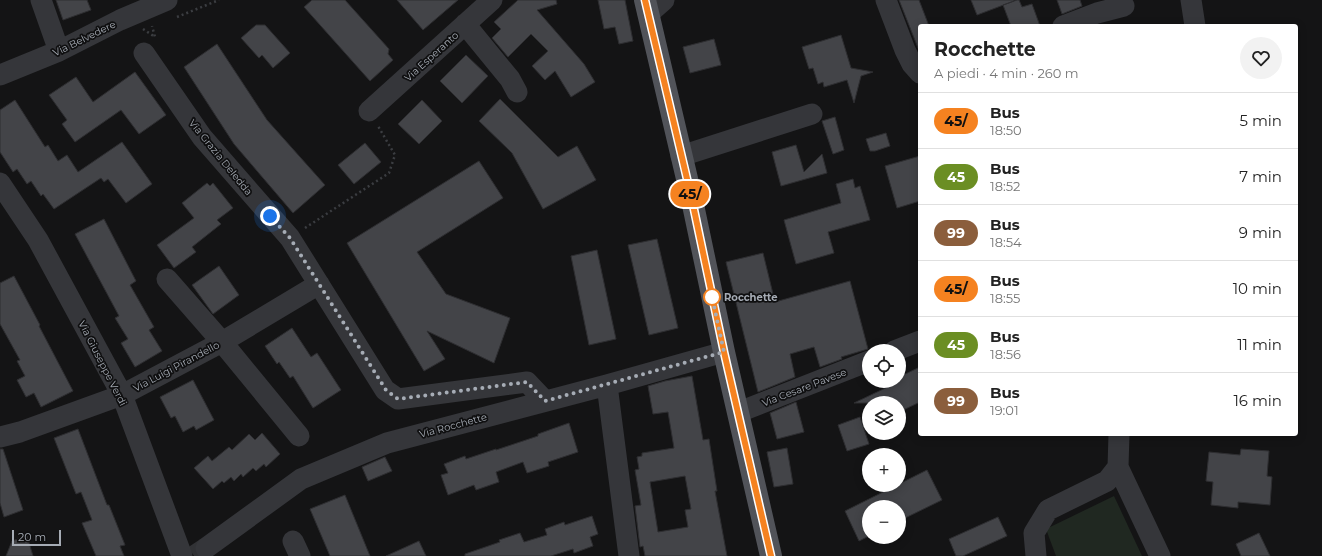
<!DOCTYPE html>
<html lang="it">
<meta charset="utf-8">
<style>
:root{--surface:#fff;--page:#f2f2f2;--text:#222;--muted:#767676;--line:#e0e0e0}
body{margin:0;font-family:Montserrat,sans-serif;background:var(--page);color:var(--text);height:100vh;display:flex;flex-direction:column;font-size:15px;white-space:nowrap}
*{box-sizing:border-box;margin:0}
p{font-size:13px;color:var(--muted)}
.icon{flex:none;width:22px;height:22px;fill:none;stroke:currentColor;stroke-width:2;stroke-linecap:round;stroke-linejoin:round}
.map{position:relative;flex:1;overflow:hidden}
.drawer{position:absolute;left:918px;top:24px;width:380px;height:412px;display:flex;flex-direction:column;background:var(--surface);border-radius:4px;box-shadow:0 2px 10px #0003}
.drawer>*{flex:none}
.badge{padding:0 8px;border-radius:13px;font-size:14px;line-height:26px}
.controls{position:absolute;left:862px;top:344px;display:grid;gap:8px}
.controls a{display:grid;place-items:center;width:44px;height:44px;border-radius:50%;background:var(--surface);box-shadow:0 2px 10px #0003;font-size:20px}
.scale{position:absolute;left:12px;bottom:10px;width:49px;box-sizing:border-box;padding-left:4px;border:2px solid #a6acb5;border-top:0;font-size:11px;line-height:14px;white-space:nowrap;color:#a6acb5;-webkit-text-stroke:3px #0f0f10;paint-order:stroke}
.you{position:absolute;width:20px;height:20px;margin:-10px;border:3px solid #fff;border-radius:50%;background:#1a73e8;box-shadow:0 0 0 6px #1a73e833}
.map>.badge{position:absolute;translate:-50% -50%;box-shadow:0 0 0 2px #fff}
.round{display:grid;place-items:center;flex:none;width:42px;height:42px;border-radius:21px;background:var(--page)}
.overview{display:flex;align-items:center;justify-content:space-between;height:68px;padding:0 16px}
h1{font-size:19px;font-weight:700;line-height:30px}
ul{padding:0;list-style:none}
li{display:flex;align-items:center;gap:12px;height:56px;padding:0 16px;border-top:1px solid var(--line)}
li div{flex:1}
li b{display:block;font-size:15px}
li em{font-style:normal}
li .badge{min-width:44px;font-weight:700;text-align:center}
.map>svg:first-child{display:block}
</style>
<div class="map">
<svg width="1322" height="556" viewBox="0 0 1322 556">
<rect width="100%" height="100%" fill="#141415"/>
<!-- green -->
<path fill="#202821" d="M1114 496 1142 556H1056L1046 529Z"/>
<!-- building -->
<path fill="#434448" stroke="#2e2e31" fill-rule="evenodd" d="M56 0H87L91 10 63 20Z
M312 0H345L389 49 388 54 393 60 370 81 304 7Z
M397 0H458L423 30Z
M518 0H556L557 4 537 10 584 64 595 82 571 97 555 71 545 80 532 66 548 51 531 34 508 57 492 38 501 29 494 22Z
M598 0H625L633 41 619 44 615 27 604 29Z
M899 0H919L929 26H920V53Z
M971 0H1014V1L977 15Z
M1017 0H1019L1022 7 1032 4 1040 26H1011L1003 5Z
M1057 0H1080L1082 6 1062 14Z
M256 25H265L290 53 273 68 262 55 259 58 241 38Z
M841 35 851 68 873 72 861 76 854 103 847 80 824 87 823 82 818 84 813 68 809 69 802 47Z
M714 39 721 65 690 73 683 47Z
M217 44 267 120 325 185 293 213 234 144 184 67Z
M466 55 488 76 462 103 440 81Z
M135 72 166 115 139 134 121 110 75 142 62 124 67 120 49 95 76 77 93 102Z
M500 99 558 157 577 146 596 180 543 209 512 153 479 121Z
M15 100 45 147 48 145 58 161 67 155 78 172 122 142 152 184 126 203 108 179 104 182 101 178 54 209 43 194 41 196 31 181 27 184 17 169 13 172 0 152V110Z
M422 100 442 121 419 144 398 124Z
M835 117 844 150 833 154 822 121Z
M886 133 890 146 875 151H870L866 139Z
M365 143 381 162 354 184 338 165Z
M796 145 804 172 822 154 827 173 781 186 772 152Z
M920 156V201L897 208 885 166Z
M479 161 503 198 417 252 446 294 510 318 494 363 427 331 445 359 424 371 347 243Z
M853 179 855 188 860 186 870 220 828 232 834 253 796 264 784 220 841 203 836 184Z
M207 183 210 186 213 183 233 208 217 220 221 224 192 247 196 252 174 268 157 245 194 218 182 203Z
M104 219 136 281 130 285 154 327 149 330 162 351 135 367 121 343 128 339 115 318 119 316 75 234Z
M657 239 678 328 649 335 628 245Z
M597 250 616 339 589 345 571 256Z
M763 253 775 302 850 281 868 349 841 357 842 359 820 367 814 347 790 354 795 377 758 392 726 262Z
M219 266 239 295 213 314 192 285Z
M14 276 40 325 39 326 73 391 41 407 34 393 26 397 17 380 25 376 17 361 20 360 0 324V283Z
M292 328 311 357 317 353 341 390 313 408 293 376 290 378 279 362 277 364 265 346Z
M920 367V402L899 412V403H854L896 383 895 381H899V377Z
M692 376 703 440 709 439 717 491H715L727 556H645L643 546 640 547 635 506 641 505 635 470 639 469 637 457 642 456V453L674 448 668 412 653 414 648 386 665 381ZM685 476 691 509 685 510 688 527 658 532 650 482Z
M193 380 214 420 196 430 194 426 183 432 175 416 171 418 160 397Z
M796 402 804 432 777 439 770 413Z
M860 417 869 444 847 451 838 425Z
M569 423 578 452 548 462 549 466 527 473 523 462 496 472 499 482 476 490 474 485 448 495 441 475 448 473 444 464 465 456 466 459 496 449V450L538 436V434Z
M78 429 107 505H109L125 545 120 546 124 556H96L82 523 92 520 81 492 76 494 54 438Z
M262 433 280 454 266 467 264 464 256 471 253 468 243 477 241 474 234 481 231 477 224 483 222 481 213 489 194 468 208 456 212 461 229 447 232 450 249 434 255 440Z
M787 448 793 484 774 487 767 452Z
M0 449H3L23 510 4 517 0 503Z
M1241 449 1269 451 1267 476 1272 477 1270 505 1238 502V508L1211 505 1213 482 1206 481 1209 452 1240 455Z
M385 457 392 471 368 481 362 467Z
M927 470 942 500 899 521V507H869V536L859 541 845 511Z
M345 495 370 556H330L310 509Z
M592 516 598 534 590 537 593 546 574 553 573 549 551 556H465V554L500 542 499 540 520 533 524 542 547 535 545 529 564 522 565 525Z
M998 517 1007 536 963 556H956L949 539Z
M1259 533 1270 556H1241L1236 544Z
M27 536 33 556H6L12 541Z
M419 541 426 556H386Z"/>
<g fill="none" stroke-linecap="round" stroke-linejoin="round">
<!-- minor-tunnel -->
<path stroke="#313235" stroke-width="21" stroke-dasharray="21 10" stroke-linecap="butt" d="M194 556 206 548"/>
<!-- path -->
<path stroke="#3b3d41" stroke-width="2.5" stroke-dasharray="2 3" stroke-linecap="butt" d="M177 17 219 0
M143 29 155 37 152 26
M305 228 389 173 395 155 378 126"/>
<!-- minor -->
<path stroke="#35363a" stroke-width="21" d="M41 0 59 51
M886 0 905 50 912 64 920 73
M1191 0 1195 26
M648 14 664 0
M465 24 510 79 517 92
M1063 26 1097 13 1124 6
M144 53 202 137 290 238 385 390 398 399 527 382 545 401
M0 75 59 51 120 20 167 0
M369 111 492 0
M681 156 812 114
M0 183 38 240 122 395 182 556
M167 279 222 342 299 436
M894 351 920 341
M607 385 629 556
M739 412 869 361
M0 437 20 432 122 395 222 342 319 284
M1118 467 1160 556
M293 541 300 556
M206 548 301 479 387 443 607 385 724 352
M1036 556 1034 533 1048 510 1107 481 1118 467 1119 434"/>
<!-- major -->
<path stroke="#515359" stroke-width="22" d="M645 0 692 200 724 352 771 556"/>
</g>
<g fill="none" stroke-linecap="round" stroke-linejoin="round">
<defs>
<path id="line" d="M645 0 692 200 724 352 771 556"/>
</defs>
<!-- line casing -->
<use href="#line" stroke="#fff" stroke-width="9"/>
<!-- line -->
<use href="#line" stroke="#f58220" stroke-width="6"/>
<!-- walk -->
<path stroke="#a6acb5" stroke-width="4" stroke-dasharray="0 7.2" d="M270 216 290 238 386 390 398 399 527 382 545 401 724 352 712 297"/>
</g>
<!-- markers -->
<circle fill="#fff" stroke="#f58220" stroke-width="2" cx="712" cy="297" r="8"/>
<g text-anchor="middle" stroke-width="3.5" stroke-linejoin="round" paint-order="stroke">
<!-- street labels -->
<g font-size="10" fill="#a6acb5" stroke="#0f0f10">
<text transform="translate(84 38) rotate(-26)" y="4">Via Belvedere</text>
<text transform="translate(431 56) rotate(-42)" y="4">Via Esperanto</text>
<text transform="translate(221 157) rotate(51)" y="4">Via Grazia Deledda</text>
<text transform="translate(103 363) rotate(63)" y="4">Via Giuseppe Verdi</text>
<text transform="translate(176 366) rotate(-28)" y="4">Via Luigi Pirandello</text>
<text transform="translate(804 387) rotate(-21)" y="4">Via Cesare Pavese</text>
<text transform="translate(453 425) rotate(-15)" y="4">Via Rocchette</text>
</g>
<!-- stop labels -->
<g font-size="10" font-weight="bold" fill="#a6acb5" stroke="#0f0f10" text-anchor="start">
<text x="724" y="301">Rocchette</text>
</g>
</g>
</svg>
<div class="controls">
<a><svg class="icon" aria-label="locate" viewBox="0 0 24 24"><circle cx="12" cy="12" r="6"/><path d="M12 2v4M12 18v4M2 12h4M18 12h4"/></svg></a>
<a><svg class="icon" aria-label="layers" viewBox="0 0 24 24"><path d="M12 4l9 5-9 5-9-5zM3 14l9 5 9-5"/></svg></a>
<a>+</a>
<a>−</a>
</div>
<div class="scale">20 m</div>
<div class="you" style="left:270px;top:216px"></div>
<b class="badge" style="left:690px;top:194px;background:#f58220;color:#111">45/</b>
<section class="drawer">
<div class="overview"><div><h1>Rocchette</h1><p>A piedi · 4 min · 260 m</p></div><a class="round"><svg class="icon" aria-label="heart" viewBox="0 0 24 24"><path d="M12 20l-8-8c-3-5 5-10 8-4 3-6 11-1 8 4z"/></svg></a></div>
<ul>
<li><span class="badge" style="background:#f58220;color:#111">45/</span><div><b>Bus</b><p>18:50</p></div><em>5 min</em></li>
<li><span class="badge" style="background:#6b8e23;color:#fff">45</span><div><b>Bus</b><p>18:52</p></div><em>7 min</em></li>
<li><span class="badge" style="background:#8b5e3c;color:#fff">99</span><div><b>Bus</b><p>18:54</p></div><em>9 min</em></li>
<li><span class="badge" style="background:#f58220;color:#111">45/</span><div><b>Bus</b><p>18:55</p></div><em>10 min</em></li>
<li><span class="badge" style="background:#6b8e23;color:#fff">45</span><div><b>Bus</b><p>18:56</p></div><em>11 min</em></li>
<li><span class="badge" style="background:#8b5e3c;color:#fff">99</span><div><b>Bus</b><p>19:01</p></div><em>16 min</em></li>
</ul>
</section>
</div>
